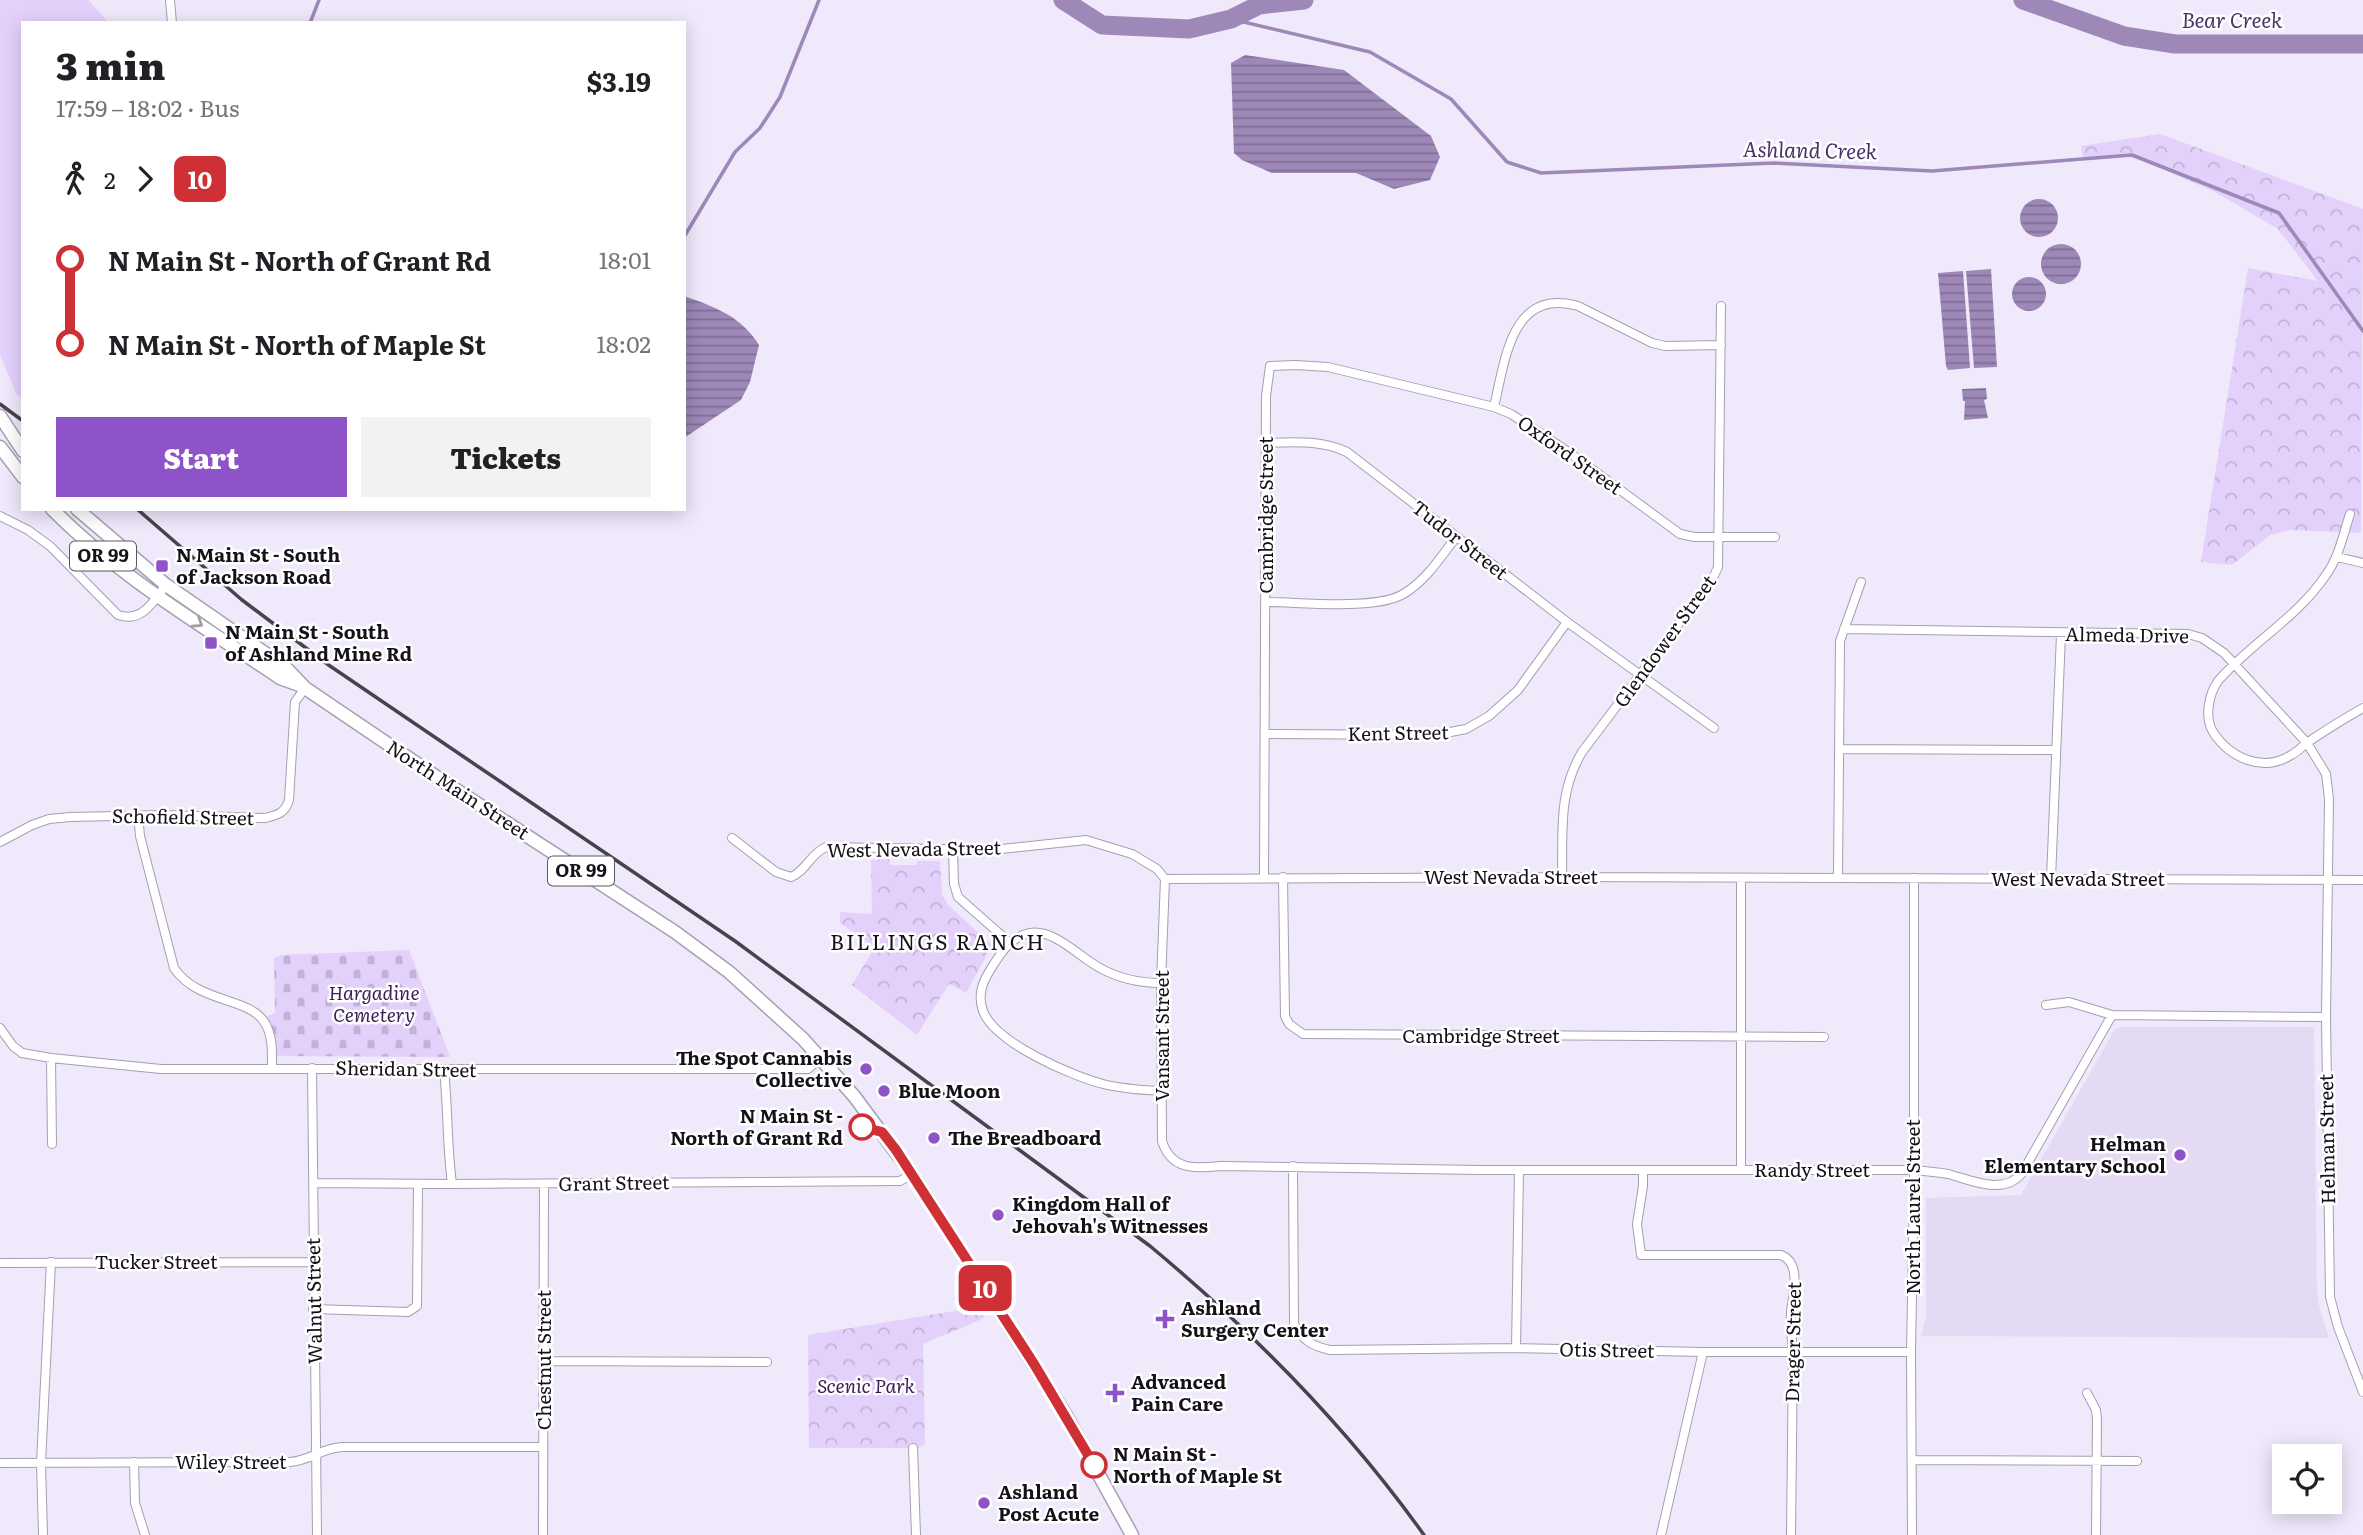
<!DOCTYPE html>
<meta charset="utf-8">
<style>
:root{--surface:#fff;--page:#f2f2f2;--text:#202124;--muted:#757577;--accent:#8f53c9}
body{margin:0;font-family:Literata,serif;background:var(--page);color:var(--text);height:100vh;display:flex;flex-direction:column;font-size:26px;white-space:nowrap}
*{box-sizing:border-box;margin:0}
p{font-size:23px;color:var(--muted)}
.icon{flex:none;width:38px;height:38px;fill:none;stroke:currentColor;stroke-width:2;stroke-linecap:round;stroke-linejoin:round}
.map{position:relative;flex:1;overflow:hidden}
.side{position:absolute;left:21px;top:21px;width:665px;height:490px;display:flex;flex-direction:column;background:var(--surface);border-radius:0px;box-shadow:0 4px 18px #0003}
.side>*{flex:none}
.badge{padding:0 14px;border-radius:10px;font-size:24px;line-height:46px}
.fabs{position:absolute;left:2272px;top:1444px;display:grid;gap:14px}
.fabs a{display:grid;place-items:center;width:70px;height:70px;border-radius:0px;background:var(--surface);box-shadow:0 4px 18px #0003;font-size:35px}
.map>.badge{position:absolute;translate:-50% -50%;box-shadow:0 0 0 4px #fff}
.legs{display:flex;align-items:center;gap:10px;height:77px;padding:0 35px;font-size:23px}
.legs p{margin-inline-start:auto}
.overview{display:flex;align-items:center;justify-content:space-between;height:119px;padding:0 35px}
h1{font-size:38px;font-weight:800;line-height:52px}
.cta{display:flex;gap:14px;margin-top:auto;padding:14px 35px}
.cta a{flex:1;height:80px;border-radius:0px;background:var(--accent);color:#fff;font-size:28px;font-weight:800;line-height:80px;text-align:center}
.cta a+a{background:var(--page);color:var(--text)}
ul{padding:0 35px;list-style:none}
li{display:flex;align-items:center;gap:24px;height:84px;font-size:26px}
li i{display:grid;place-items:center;width:10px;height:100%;margin:0 9px;background:currentColor}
li i::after{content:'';width:18px;height:18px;margin:-9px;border:5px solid;border-radius:50%;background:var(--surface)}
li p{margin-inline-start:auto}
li:first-child i{background:linear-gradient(#0000 50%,currentColor 0)}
li:last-child i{background:linear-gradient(currentColor 50%,#0000 0)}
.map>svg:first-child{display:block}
</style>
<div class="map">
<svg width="2363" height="1535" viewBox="0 0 2363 1535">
<defs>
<pattern id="cemetery-stones" width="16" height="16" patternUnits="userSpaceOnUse" patternTransform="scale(1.75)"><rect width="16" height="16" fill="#e3d1fb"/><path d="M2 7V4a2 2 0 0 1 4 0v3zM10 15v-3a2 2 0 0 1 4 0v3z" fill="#c2b2d6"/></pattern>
<pattern id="park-crowns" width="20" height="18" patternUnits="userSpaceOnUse" patternTransform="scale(1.75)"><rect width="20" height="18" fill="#e3d1fb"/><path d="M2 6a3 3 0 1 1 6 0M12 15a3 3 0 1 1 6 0" fill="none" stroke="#c2b2d6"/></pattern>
<pattern id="water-rules" width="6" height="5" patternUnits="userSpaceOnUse" patternTransform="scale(1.75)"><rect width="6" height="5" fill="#9d88b7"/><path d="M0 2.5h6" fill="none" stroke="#7f6e94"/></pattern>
</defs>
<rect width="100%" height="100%" fill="#f0e8fb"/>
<!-- built -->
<path fill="#e4daf3" d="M2122 1027H2314L2317 1293 2320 1310 2329 1338 1921 1336 1926 1317V1198L2021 1195 2115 1029Z"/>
<!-- green -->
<path fill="#e3d1fb" d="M0 0H88L109 23H23V397L17 395 0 355Z"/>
<!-- cemetery -->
<path fill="url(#cemetery-stones)" d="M409 950 450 1057 276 1056 267 1016 275 1013 274 958 281 955Z"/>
<!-- park -->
<path fill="url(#park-crowns)" d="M2160 134 2363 209 2361 533 2290 530 2270 535 2232 565 2201 562 2248 268 2318 281 2278 229 2213 191 2132 156 2083 157 2081 146Z
M889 859 890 865H917V861H940L942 894 948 905 992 945 966 993 949 984 917 1035 852 985 875 947 840 923V912L872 914 871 860Z
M979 1307 985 1317C965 1328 944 1334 923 1344L925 1444 919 1448H809L808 1335Z"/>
<!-- water -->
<path fill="url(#water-rules)" d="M1245 55 1344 70 1431 136 1440 157 1430 180 1394 189 1356 173H1272L1242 160 1234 153 1231 63Z
M2020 218a19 19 0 1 1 38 0a19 19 0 1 1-38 0Z
M2041 264a20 20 0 1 1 40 0a20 20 0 1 1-40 0Z
M1991 269 1997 367 1974 368 1966 271Z
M1963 271 1970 368 1948 370 1946 366 1938 273Z
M2012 294a17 17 0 1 1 34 0a17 17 0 1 1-34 0Z
M684 296C715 307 741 316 759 345L750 382 741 400 684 438Z
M1986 388 1987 399 1984 400 1988 418 1964 420 1965 401H1963L1962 389Z"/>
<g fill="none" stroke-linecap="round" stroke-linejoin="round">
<!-- stream -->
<path stroke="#9d88b7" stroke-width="3.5" d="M1231 19 1370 52 1451 99 1507 162 1541 173 1774 163 1932 171 2132 155 2279 213 2363 331
M310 23 319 0
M684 237 735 152 760 128 780 97 819 0"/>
<!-- river -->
<path stroke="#9d88b7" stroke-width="19" d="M1063 0 1102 25 1189 29 1231 19 1259 5 1304 0
M2023 0 2124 36 2175 44H2363"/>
<defs>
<path id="minor" d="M170 0 172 23
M1494 407C1505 361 1511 287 1578 306L1652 343 1665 346 1721 345
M1266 443C1295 442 1321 440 1347 452L1567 622 1714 728
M2350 514C2343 535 2339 557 2326 575 2298 617 2251 643 2218 681 2209 694 2204 717 2213 732 2230 758 2263 773 2291 755 2298 752 2302 746 2308 742 2326 730 2345 718 2363 708
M0 516 28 530 50 546 118 615C142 623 153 602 166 585
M2337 557 2363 563
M1266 602C1301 602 1377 611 1405 593 1427 579 1441 557 1456 537
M1844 629 2188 634 2202 638 2224 653 2307 743 2326 774 2329 799 2326 1017 2330 1297 2338 1327 2363 1392
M1265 734 1435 735 1466 729 1489 716 1518 690 1567 622
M1839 749 2056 750
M138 815 140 836 174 968C199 1005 252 996 266 1025 273 1038 272 1054 272 1069
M732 838 776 872 791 877C806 871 810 854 826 847L992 850 1086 840 1132 854 1157 869 1165 879 1562 877 2363 880
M0 842 32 825 49 819 70 817 163 815 265 818C278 815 285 813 289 800L295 702 305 688
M953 850 954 884 958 897 1009 942
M1283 877 1285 1016 1289 1024 1303 1034 1824 1037
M1562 877C1563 831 1558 793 1582 752L1713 578 1718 567 1721 306
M1838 877 1840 641 1861 582
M1264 878 1266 396 1270 366 1295 365 1328 367 1494 407 1511 414 1570 453 1680 534 1695 537H1775
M1165 879 1161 983 1162 1141C1171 1170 1195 1169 1220 1166L1480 1170H1914C1925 1171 1937 1172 1948 1174 1971 1180 2004 1196 2022 1173L2112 1015 2326 1017
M2051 879 2061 634
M1161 983C1141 983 1118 978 1100 968 1079 957 1055 929 1030 933 1011 937 1002 951 992 967 983 981 977 994 983 1011 995 1043 1072 1076 1103 1084 1122 1089 1142 1090 1161 1091
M2046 1005 2069 1002 2112 1015
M0 1028 13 1046 22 1053 51 1058 161 1069H808L821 1058
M51 1058 52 1144
M312 1068 317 1535
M444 1070C448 1108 447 1146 452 1184
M1293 1166 1294 1324C1302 1340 1312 1346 1330 1350L1516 1348 1703 1352H1911
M1643 1170V1186L1637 1224 1641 1255H1781C1802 1263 1793 1294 1791 1312 1790 1326 1792 1339 1793 1353L1791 1535
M1741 1170V878
M314 1183 452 1184 900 1181 912 1174
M0 1263 313 1262
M313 1309 408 1312 417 1306 418 1184
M1516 1348 1519 1170
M544 1361 767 1362
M2087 1393 2096 1410 2097 1419 2096 1535
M913 1448 916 1535
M1912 1460 2137 1461
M134 1462 135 1503 145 1535
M0 1463 290 1462C309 1461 322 1448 342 1447H543
M43 1535 41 1463 51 1262
M543 1535 544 1184
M1661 1535 1703 1352
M1912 1535 1911 1352 1914 1183V878"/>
<path id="primary" d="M0 416 23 451
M0 447 23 477
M52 509C119 577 202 625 280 678L302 686
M77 509 166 585 285 667 305 688 444 782 675 932 729 972 803 1039 854 1096 912 1174 1067 1417 1132 1535"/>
</defs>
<!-- minor casing -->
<use href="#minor" stroke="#a69fb0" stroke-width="10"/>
<!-- primary casing -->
<use href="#primary" stroke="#a69fb0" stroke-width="15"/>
<!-- minor -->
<use href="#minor" stroke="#fff" stroke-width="8"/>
<!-- primary -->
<use href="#primary" stroke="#fff" stroke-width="12"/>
<!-- rail -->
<path stroke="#46434c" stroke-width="3.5" d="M0 404 23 421
M137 509 242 600 330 666 735 941 1150 1246C1252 1331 1347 1427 1424 1535"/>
</g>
<!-- one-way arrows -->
<defs><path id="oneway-chevron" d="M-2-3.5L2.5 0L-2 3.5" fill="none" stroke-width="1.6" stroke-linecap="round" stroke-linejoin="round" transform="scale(1.75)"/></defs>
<use stroke="#a1a0a3" href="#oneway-chevron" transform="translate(198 623) rotate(33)"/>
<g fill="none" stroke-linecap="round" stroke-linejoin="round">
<defs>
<path id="line-1" d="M862 1127 882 1132 896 1150 1034 1364 1094 1465"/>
</defs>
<!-- line-1 casing -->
<use href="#line-1" stroke="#fff" stroke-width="16"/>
<!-- line-1 -->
<use href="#line-1" stroke="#ce3036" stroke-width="10"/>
</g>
<!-- markers -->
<g fill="#8f53c9" stroke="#fff" stroke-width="2.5">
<rect x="155" y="559" width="14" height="14" rx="3.5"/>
<rect x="204" y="636" width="14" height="14" rx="3.5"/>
<circle cx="866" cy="1069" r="7"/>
<circle cx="884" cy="1091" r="7"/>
<circle cx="934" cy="1138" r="7"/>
<circle cx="2180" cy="1155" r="7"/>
<circle cx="998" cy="1215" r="7"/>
<path d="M1161.5 1308.5h7v7h7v7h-7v7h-7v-7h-7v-7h7z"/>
<path d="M1111.5 1382.5h7v7h7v7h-7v7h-7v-7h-7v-7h7z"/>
<circle cx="984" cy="1503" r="7"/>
</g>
<g fill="#fff" stroke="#ce3036" stroke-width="3.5">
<circle cx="862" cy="1127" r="12"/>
<circle cx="1094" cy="1465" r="12"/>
</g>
<g text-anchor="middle" stroke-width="5" stroke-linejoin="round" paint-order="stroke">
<!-- shield labels -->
<g fill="#fff" stroke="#5a595d" stroke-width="2">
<rect x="70" y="541.5" width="66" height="29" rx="5"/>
<rect x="548" y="856.5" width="66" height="29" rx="5"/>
</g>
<g font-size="18" font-weight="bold" fill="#141218">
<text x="103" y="562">OR 99</text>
<text x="581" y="877">OR 99</text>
</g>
<!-- street labels -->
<g font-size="19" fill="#141218" stroke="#fff">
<text transform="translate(1570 455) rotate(35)" y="7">Oxford Street</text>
<text transform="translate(1266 515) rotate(-90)" y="7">Cambridge Street</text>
<text transform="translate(1460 540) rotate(38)" y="7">Tudor Street</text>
<text transform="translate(2127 635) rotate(1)" y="7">Almeda Drive</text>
<text transform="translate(1665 641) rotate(-54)" y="7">Glendower Street</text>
<text transform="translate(1398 733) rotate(-1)" y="7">Kent Street</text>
<text transform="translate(458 790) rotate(33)" y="7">North Main Street</text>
<text transform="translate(183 817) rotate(1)" y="7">Schofield Street</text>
<text transform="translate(914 849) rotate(-1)" y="7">West Nevada Street</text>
<text x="1511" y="884">West Nevada Street</text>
<text x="2078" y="886">West Nevada Street</text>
<text transform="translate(1162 1036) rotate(-90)" y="7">Vansant Street</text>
<text x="1481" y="1043">Cambridge Street</text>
<text transform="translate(406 1069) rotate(1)" y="7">Sheridan Street</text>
<text transform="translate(2327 1139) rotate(-91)" y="7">Helman Street</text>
<text x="1812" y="1177">Randy Street</text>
<text transform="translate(614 1183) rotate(-1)" y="7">Grant Street</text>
<text transform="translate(1913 1207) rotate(-90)" y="7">North Laurel Street</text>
<text x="156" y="1269">Tucker Street</text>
<text transform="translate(314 1301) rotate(-91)" y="7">Walnut Street</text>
<text transform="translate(1793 1342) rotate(-89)" y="7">Drager Street</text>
<text transform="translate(1607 1350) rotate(1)" y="7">Otis Street</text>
<text transform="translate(544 1360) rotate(-90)" y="7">Chestnut Street</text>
<text x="231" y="1469">Wiley Street</text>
</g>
<!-- poi labels -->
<g font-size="19" font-weight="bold" fill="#141218" stroke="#fff" text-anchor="start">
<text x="176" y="562">N Main St - South<tspan x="176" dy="22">of Jackson Road</tspan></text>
<text x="225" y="639">N Main St - South<tspan x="225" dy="22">of Ashland Mine Rd</tspan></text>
<text x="852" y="1065" text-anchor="end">The Spot Cannabis<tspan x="852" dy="22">Collective</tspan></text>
<text x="898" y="1098">Blue Moon</text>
<text x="948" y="1145">The Breadboard</text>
<text x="2166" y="1151" text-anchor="end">Helman<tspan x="2166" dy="22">Elementary School</tspan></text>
<text x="1012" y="1211">Kingdom Hall of<tspan x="1012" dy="22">Jehovah's Witnesses</tspan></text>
<text x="1181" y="1315">Ashland<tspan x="1181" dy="22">Surgery Center</tspan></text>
<text x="1131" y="1389">Advanced<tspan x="1131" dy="22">Pain Care</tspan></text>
<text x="998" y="1499">Ashland<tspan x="998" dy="22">Post Acute</tspan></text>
</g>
<!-- park labels -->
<g font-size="19" font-style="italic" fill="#3b1d57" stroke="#fff">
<text x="374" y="1000">Hargadine<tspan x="374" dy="22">Cemetery</tspan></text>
<text x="866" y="1393">Scenic Park</text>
</g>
<!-- stop labels -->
<g font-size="19" font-weight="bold" fill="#141218" stroke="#fff" text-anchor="end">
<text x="843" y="1123">N Main St -<tspan x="843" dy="22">North of Grant Rd</tspan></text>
<text x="1113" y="1461" text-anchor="start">N Main St -<tspan x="1113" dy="22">North of Maple St</tspan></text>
</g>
<!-- water labels -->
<g font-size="21" font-style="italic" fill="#4f326d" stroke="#fff">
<text x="2232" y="28">Bear Creek</text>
<text transform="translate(1810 151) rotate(1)" y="7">Ashland Creek</text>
</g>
<!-- neighbourhood labels -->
<g font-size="21" letter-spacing="2" fill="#141218" stroke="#fff">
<text x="938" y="950">BILLINGS RANCH</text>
</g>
</g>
</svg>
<div class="fabs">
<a><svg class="icon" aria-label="locate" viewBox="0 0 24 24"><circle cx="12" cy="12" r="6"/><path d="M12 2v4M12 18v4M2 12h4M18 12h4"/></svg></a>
</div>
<b class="badge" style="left:985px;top:1288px;background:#ce3036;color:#fff">10</b>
<section class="side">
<div class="overview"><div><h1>3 min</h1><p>17:59 – 18:02 · Bus</p></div><b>$3.19</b></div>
<div class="legs"><svg class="icon" aria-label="walk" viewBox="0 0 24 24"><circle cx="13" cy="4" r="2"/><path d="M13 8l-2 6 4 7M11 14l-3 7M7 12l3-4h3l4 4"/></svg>2<svg class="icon" aria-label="forward" viewBox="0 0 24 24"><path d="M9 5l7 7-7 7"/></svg><b class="badge" style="background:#ce3036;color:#fff">10</b></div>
<ul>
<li><i style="color:#ce3036"></i><b>N Main St - North of Grant Rd</b><p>18:01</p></li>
<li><i style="color:#ce3036"></i><b>N Main St - North of Maple St</b><p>18:02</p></li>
</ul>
<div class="cta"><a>Start</a><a>Tickets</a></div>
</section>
</div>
